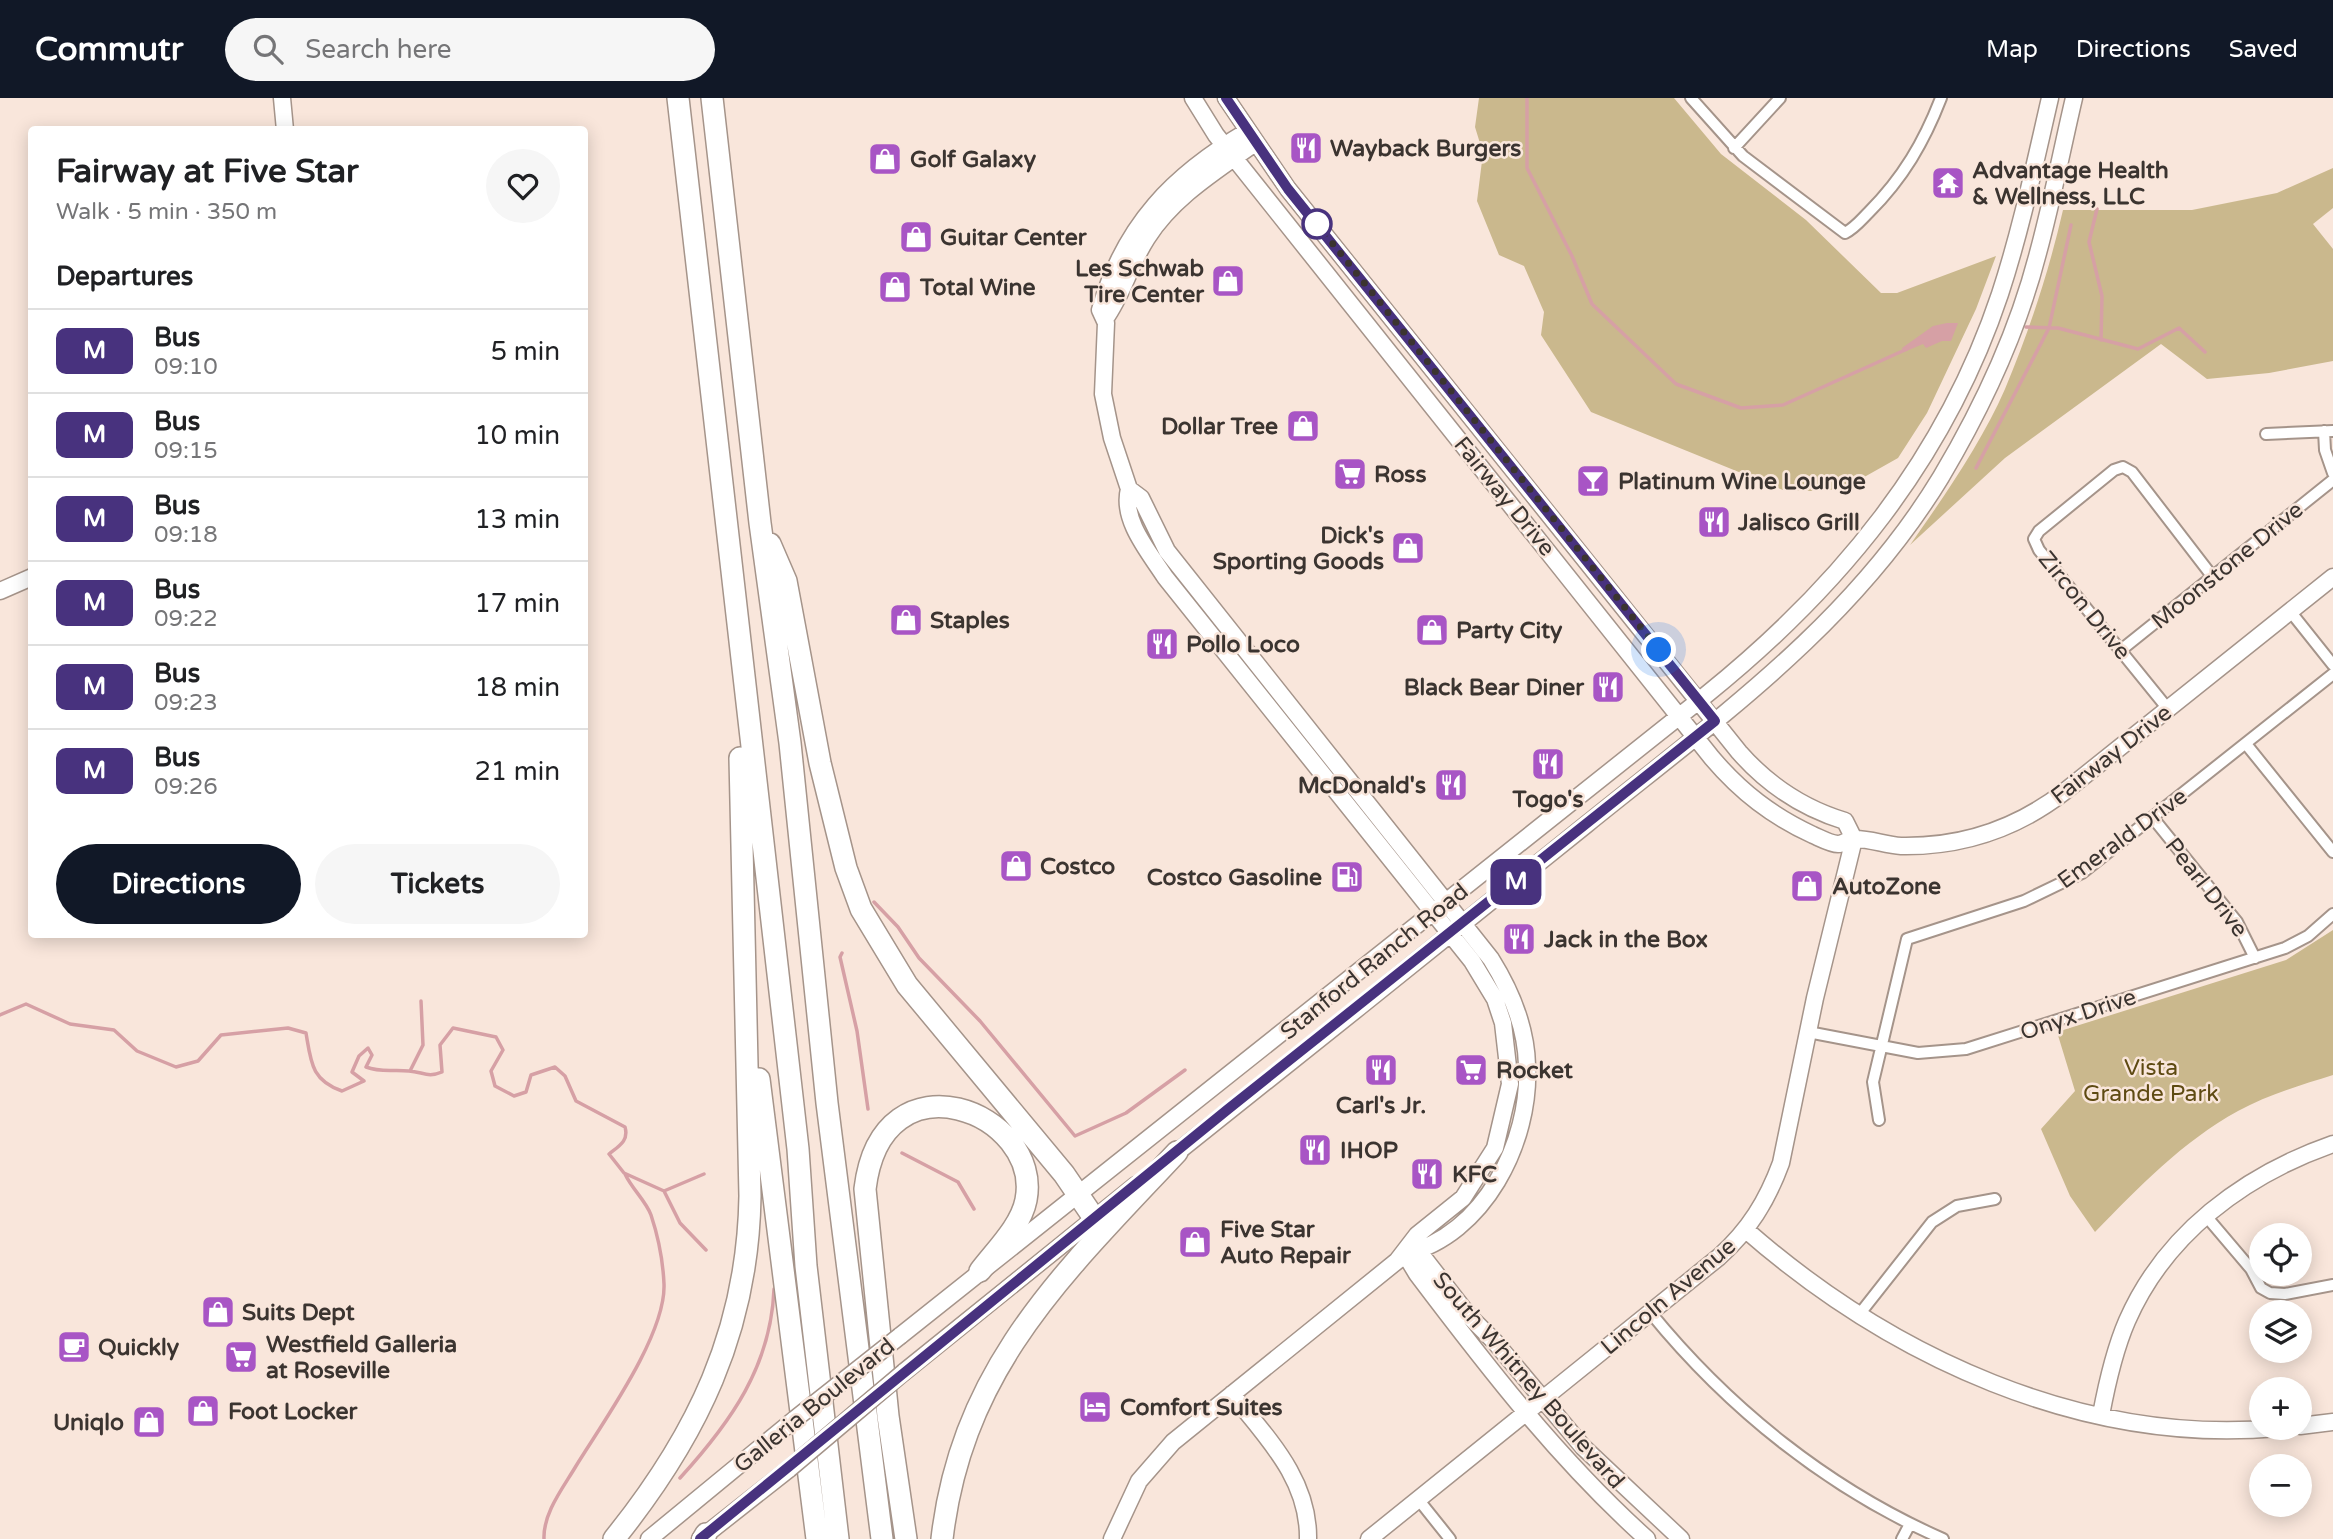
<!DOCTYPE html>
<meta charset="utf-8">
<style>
:root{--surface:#fff;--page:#f6f6f6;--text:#202124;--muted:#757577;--line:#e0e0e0;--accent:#111827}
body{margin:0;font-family:"Varela Round",sans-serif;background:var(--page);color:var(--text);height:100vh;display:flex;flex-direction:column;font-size:26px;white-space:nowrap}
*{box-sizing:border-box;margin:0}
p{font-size:23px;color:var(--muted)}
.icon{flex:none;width:38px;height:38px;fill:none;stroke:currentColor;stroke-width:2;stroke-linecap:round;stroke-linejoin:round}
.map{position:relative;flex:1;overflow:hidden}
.panel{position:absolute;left:28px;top:28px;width:560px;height:812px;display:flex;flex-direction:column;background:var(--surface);border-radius:7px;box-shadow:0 4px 18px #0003}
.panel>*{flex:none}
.badge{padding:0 14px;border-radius:10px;font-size:24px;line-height:46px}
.fabs{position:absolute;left:2249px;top:1125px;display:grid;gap:14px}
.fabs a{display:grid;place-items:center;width:63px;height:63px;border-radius:50%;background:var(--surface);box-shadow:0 4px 18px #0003;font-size:35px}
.you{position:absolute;width:35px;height:35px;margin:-18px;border:5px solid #fff;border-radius:50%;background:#1a73e8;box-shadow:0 0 0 10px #1a73e833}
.map>.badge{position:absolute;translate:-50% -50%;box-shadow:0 0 0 4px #fff}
h2{padding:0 28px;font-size:26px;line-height:63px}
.round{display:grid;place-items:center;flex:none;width:74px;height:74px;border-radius:37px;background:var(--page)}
.overview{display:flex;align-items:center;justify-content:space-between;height:119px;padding:0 28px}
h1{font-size:33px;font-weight:700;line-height:52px}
.button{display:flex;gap:14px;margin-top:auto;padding:14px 28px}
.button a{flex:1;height:80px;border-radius:42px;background:var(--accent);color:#fff;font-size:28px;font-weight:700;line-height:80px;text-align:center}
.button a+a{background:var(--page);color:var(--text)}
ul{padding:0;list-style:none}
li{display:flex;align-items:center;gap:21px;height:84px;padding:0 28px;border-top:2px solid var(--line)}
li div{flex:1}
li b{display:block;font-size:26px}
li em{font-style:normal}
li .badge{min-width:77px;font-weight:700;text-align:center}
header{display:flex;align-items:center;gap:42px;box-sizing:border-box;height:98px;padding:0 35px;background:var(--accent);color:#fff}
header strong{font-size:33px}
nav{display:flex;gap:38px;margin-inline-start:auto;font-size:24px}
.search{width:490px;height:63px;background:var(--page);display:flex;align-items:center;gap:18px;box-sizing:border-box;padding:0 24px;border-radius:38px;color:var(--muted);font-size:26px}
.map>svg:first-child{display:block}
</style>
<header>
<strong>Commutr</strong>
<div class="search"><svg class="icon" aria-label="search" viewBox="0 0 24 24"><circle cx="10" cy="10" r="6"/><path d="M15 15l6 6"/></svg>Search here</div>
<nav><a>Map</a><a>Directions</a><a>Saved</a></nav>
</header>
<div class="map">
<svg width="2333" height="1441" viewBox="0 0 2333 1441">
<rect width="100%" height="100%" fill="#f9e6db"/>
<!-- green -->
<path fill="#cab88d" d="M1479 0H1674L1721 56 1806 122 1881 195H1897L1996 158 1976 211 1927 315 1898 360 1843 391 1811 393 1783 392 1591 314 1541 237 1544 214 1524 168 1499 157 1477 103 1483 55 1475 29Z
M2333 70V110L2313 126 2333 151V263L2269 275 2207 281 2161 246 2005 360 1910 447C1943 400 1982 344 2005 291 2029 234 2049 173 2063 112H2192L2277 95Z
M2333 832V977C2301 987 2267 997 2238 1013 2183 1043 2138 1090 2095 1134L2070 1098 2041 1031 2075 993 2057 934 2286 862Z"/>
<!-- water -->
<path fill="#d6a0a5" d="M1947 225H1958L1951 243H1942L1926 250 1923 246 1904 254 1902 250 1933 228Z"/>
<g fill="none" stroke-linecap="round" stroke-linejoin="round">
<!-- stream -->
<path stroke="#d6a0a5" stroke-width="3.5" d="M1527 0V70L1572 158 1592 206 1676 286 1741 310 1783 307 1907 251
M2097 111 2089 144 2102 198 2101 242
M2026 229 2058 230 2138 251 2179 230 2205 254
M1976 370 2049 230 2071 127
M874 804 898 829 919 860 980 923 1075 1038 1126 1015 1185 972
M842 855 840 859 857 933 868 1011
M0 917 26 906 70 926 114 932 137 953 176 969 198 963 221 937 288 930 306 935C311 964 311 982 342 993L364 983 352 974 359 958 368 950 372 957 366 969C382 975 393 971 409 973 423 974 428 980 442 974L440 947 453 930 496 939 503 952 491 973 495 988 514 998 526 994 531 977 555 969 565 978 576 1003 625 1029C629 1043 619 1048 609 1056L624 1075 664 1093 704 1076
M410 973 423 947 421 903
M902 1055 958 1084 974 1111
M664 1093 680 1125 706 1152
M680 1380C731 1324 771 1268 774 1191
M544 1441C543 1415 563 1390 576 1368 603 1324 666 1237 664 1186 663 1164 658 1138 651 1117 646 1103 632 1091 625 1076"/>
<defs>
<path id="street" d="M1691 0 1743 58 1845 135C1855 130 1861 122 1869 114 1903 80 1924 44 1941 0
M1734 50 1780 0
M2324 333 2325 352 2333 375
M2266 336 2333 333
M2290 513 2333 567
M2121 552 2333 382
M2168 611 2039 452 2034 441 2039 433 2114 372 2123 369 2132 374 2212 478
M2246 646 2333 754
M2153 720 2237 824 2255 860
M1808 934 1918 955 1966 951 2285 850 2308 838 2333 816
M1879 1022 1873 984 1907 841 2024 803 2082 775 2333 576
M2206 1118 2251 1171 2261 1190 2270 1195 2285 1196 2333 1187
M1650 1214C1729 1311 1829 1391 1943 1441
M1858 1218 1932 1124 1957 1108 1995 1101
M1418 1401 1450 1441
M1902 1441 1910 1426"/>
<path id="secondary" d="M282 0 285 32
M1193 0 1216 37 1712 660C1741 694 1772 718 1813 737 1820 740 1831 746 1838 746 1843 746 1848 742 1853 741 1868 740 1885 747 1901 748 1961 749 2016 731 2064 694L2333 479
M1226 0 1288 91 1739 654C1768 687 1802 710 1845 723L1854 741
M1248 33C1173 77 1124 127 1100 212L1106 225 1103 296 1112 340 1129 391 1141 400 1167 453 1491 861C1511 893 1526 928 1527 967 1531 1044 1484 1137 1405 1156
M1105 221C1123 196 1130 166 1147 140 1173 99 1216 73 1255 45
M0 493 32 479
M1170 1060C1309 949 1449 838 1587 726 1718 620 1852 526 1941 379 1982 310 2018 233 2038 155 2052 104 2062 51 2074 0
M1746 1132C1890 1258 2082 1348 2278 1330
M1413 1146 1469 1218 1495 1244 1583 1349 1681 1441
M1405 1156 1417 1176C1488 1270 1559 1362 1647 1441
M900 1238 1706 597C1840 489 1945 361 2000 196 2021 132 2035 65 2050 0
M904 1274 1136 1087
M1232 1296C1267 1340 1309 1381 1308 1441
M2101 1317C2107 1285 2114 1253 2127 1223 2165 1136 2244 1077 2333 1046
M2300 1328 2333 1324
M649 1441 795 1321
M700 1441 789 1371
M1112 1441 1139 1383 1173 1344 1397 1163 1417 1137 1463 1100 1495 1050 1510 986 1503 925 1495 901 1472 863 1165 479C1149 454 1121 422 1129 391
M1369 1441 1719 1159C1749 1132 1767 1103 1781 1065L1815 900 1854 741"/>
<path id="highway" d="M678 0 798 1051 806 1168 838 1441
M712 0 760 425 790 645 827 1005 882 1441
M770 446 786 483 820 665 846 770 861 811 907 887 1064 1076 1094 1120
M759 981 817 1441
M614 1441C697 1338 748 1233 750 1098L740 660
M703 1441 706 1436
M906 1441 888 1318 865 1091C882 950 1043 1015 1026 1102 1021 1128 996 1152 980 1173
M942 1441C962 1268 1065 1174 1177 1054"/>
</defs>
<!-- street casing -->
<use href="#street" stroke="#a5948a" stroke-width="14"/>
<!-- secondary casing -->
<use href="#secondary" stroke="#a5948a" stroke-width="19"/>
<!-- highway casing -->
<use href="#highway" stroke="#a5948a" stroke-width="24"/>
<!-- street -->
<use href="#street" stroke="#fff" stroke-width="10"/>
<!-- secondary -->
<use href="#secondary" stroke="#fff" stroke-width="16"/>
<!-- highway -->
<use href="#highway" stroke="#fff" stroke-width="21"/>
<defs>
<path id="secondary-bridge" d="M795 1321 900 1238
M789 1371 904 1274"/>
</defs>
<!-- secondary-bridge casing -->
<use href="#secondary-bridge" stroke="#a5948a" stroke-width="19" stroke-linecap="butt"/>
<!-- secondary-bridge -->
<use href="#secondary-bridge" stroke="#fff" stroke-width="16"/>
</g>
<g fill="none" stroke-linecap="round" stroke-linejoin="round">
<defs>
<path id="line" d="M700 1441 1227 1012 1715 623 1288 91 1226 0"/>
</defs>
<!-- line casing -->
<use href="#line" stroke="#fff" stroke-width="16"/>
<!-- line -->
<use href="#line" stroke="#48327e" stroke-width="10"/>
<!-- walk -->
<path stroke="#3b3430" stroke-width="7" stroke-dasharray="0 12.6" d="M1317 126 1659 552"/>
</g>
<!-- icons -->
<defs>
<symbol id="restaurant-square" viewBox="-11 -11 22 22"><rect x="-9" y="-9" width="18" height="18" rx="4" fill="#a855c5" stroke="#f9e6db"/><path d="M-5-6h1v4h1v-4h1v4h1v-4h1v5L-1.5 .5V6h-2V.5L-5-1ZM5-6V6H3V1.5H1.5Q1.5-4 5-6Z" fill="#fff"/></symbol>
<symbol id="shop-square" viewBox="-11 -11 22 22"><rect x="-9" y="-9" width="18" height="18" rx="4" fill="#a855c5" stroke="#f9e6db"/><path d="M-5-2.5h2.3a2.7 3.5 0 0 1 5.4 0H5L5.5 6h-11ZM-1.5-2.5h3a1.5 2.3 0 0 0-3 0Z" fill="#fff"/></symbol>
<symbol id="temple-square" viewBox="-11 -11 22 22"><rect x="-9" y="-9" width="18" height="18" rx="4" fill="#a855c5" stroke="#f9e6db"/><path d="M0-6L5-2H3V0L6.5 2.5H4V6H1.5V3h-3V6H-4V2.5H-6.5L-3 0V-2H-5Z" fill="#fff"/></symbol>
<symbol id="supermarket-square" viewBox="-11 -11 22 22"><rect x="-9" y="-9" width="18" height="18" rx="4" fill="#a855c5" stroke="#f9e6db"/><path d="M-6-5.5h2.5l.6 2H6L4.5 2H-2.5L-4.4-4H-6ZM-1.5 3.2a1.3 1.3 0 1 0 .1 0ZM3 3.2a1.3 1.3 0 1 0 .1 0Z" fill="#fff"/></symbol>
<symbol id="bar-square" viewBox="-11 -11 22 22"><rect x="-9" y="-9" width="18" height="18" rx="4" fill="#a855c5" stroke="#f9e6db"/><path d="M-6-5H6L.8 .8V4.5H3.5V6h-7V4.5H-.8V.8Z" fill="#fff"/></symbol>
<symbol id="fuel-square" viewBox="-11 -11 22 22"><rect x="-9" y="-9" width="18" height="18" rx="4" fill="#a855c5" stroke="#f9e6db"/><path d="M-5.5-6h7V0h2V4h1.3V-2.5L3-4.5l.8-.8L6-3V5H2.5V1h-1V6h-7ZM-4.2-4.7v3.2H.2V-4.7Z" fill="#fff"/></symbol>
<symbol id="cafe-square" viewBox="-11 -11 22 22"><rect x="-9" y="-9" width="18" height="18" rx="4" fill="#a855c5" stroke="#f9e6db"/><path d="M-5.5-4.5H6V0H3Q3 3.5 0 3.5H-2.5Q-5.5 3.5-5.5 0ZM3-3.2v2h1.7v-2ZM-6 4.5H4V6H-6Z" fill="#fff"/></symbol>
<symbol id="hotel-square" viewBox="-11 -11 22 22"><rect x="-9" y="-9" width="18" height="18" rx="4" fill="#a855c5" stroke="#f9e6db"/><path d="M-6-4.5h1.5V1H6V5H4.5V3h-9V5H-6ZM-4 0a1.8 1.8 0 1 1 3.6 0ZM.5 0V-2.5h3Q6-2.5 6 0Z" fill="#fff"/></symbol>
</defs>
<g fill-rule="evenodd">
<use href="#restaurant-square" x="1287" y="31" width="38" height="38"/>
<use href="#shop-square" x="866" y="42" width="38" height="38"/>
<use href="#temple-square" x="1929" y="66" width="38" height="38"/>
<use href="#shop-square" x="897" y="120" width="38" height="38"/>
<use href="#shop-square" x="1209" y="164" width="38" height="38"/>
<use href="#shop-square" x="876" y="170" width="38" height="38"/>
<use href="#shop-square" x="1284" y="309" width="38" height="38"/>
<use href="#supermarket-square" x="1331" y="357" width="38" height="38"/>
<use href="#bar-square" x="1574" y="364" width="38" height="38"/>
<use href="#restaurant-square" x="1695" y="405" width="38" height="38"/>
<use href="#shop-square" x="1389" y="431" width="38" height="38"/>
<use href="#shop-square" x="887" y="503" width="38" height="38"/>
<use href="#shop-square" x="1413" y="513" width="38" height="38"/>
<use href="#restaurant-square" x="1143" y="527" width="38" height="38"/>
<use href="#restaurant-square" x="1589" y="570" width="38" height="38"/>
<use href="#restaurant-square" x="1529" y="647" width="38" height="38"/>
<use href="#restaurant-square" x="1432" y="668" width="38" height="38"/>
<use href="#shop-square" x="997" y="749" width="38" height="38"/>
<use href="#fuel-square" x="1328" y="760" width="38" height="38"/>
<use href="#shop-square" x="1788" y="769" width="38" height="38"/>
<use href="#restaurant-square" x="1500" y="822" width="38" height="38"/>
<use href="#restaurant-square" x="1362" y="953" width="38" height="38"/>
<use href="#supermarket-square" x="1452" y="953" width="38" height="38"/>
<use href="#restaurant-square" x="1296" y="1033" width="38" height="38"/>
<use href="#restaurant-square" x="1408" y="1057" width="38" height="38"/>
<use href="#shop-square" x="1176" y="1125" width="38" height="38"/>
<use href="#shop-square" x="199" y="1195" width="38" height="38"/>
<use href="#cafe-square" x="55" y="1230" width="38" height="38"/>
<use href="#supermarket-square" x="222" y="1240" width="38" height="38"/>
<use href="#hotel-square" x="1076" y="1290" width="38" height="38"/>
<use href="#shop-square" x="184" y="1294" width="38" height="38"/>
<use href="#shop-square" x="130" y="1305" width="38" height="38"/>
</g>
<!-- markers -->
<circle fill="#fff" stroke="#48327e" stroke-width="3.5" cx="1317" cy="126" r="14"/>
<g text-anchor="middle" stroke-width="5" stroke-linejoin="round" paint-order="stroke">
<!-- poi labels -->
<g font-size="23" font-weight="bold" fill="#3b3430" stroke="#f9e6db" text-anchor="start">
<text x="1330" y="58">Wayback Burgers</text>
<text x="910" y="69">Golf Galaxy</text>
<text x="1972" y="80">Advantage Health<tspan x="1972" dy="26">&amp; Wellness, LLC</tspan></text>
<text x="940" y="147">Guitar Center</text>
<text x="1204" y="178" text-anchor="end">Les Schwab<tspan x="1204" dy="26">Tire Center</tspan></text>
<text x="920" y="197">Total Wine</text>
<text x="1278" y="336" text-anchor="end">Dollar Tree</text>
<text x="1374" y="384">Ross</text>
<text x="1618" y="391">Platinum Wine Lounge</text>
<text x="1738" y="432">Jalisco Grill</text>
<text x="1384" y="445" text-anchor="end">Dick's<tspan x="1384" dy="26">Sporting Goods</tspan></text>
<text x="930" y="530">Staples</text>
<text x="1456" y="540">Party City</text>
<text x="1186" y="554">Pollo Loco</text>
<text x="1584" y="597" text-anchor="end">Black Bear Diner</text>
<text x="1426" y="695" text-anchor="end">McDonald's</text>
<text x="1548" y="709" text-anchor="middle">Togo's</text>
<text x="1040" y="776">Costco</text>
<text x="1322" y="787" text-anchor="end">Costco Gasoline</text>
<text x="1832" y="796">AutoZone</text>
<text x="1544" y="849">Jack in the Box</text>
<text x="1496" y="980">Rocket</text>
<text x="1381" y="1015" text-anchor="middle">Carl's Jr.</text>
<text x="1340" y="1060">IHOP</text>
<text x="1452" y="1084">KFC</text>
<text x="1220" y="1139">Five Star<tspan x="1220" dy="26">Auto Repair</tspan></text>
<text x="242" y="1222">Suits Dept</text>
<text x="266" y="1254">Westfield Galleria<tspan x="266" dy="26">at Roseville</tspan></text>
<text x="98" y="1257">Quickly</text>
<text x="1120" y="1317">Comfort Suites</text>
<text x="228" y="1321">Foot Locker</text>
<text x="124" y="1332" text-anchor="end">Uniqlo</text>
</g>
<!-- street labels -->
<g font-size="23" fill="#3b3430" stroke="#f9e6db">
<text transform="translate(1505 398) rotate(51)" y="8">Fairway Drive</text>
<text transform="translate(2227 467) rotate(-39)" y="8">Moonstone Drive</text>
<text transform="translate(2085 507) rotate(51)" y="8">Zircon Drive</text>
<text transform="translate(2111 656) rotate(-38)" y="8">Fairway Drive</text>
<text transform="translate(2122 740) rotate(-36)" y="8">Emerald Drive</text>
<text transform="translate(2207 789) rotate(52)" y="8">Pearl Drive</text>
<text transform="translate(1374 863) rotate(-39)" y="8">Stanford Ranch Road</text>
<text transform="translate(2078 916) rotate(-18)" y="8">Onyx Drive</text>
<text transform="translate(1668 1198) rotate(-40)" y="8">Lincoln Avenue</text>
<text transform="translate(1529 1282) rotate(49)" y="8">South Whitney Boulevard</text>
<text transform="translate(814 1307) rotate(-39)" y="8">Galleria Boulevard</text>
</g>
<!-- park labels -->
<g font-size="23" fill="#5e4a12" stroke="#f9e6db">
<text x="2151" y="977">Vista<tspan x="2151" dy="26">Grande Park</tspan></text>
</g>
</g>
</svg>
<div class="fabs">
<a><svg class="icon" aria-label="locate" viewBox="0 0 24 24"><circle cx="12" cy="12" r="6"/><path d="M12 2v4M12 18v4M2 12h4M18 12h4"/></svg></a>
<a><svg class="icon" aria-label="layers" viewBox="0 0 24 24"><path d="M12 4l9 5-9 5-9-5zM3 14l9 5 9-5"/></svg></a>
<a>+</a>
<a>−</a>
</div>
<div class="you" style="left:1659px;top:552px"></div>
<b class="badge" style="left:1516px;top:784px;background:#48327e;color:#fff">M</b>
<section class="panel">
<div class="overview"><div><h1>Fairway at Five Star</h1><p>Walk · 5 min · 350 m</p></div><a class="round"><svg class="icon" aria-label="heart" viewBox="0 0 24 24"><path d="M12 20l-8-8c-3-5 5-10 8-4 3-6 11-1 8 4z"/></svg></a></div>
<h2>Departures</h2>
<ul>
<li><span class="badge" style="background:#48327e;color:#fff">M</span><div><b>Bus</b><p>09:10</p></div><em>5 min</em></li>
<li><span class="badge" style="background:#48327e;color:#fff">M</span><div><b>Bus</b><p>09:15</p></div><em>10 min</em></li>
<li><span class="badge" style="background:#48327e;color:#fff">M</span><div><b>Bus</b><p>09:18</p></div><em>13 min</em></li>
<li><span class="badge" style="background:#48327e;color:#fff">M</span><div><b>Bus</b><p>09:22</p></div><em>17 min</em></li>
<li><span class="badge" style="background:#48327e;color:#fff">M</span><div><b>Bus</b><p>09:23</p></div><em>18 min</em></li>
<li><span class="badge" style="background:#48327e;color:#fff">M</span><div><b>Bus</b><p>09:26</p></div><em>21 min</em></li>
</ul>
<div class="button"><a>Directions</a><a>Tickets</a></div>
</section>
</div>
